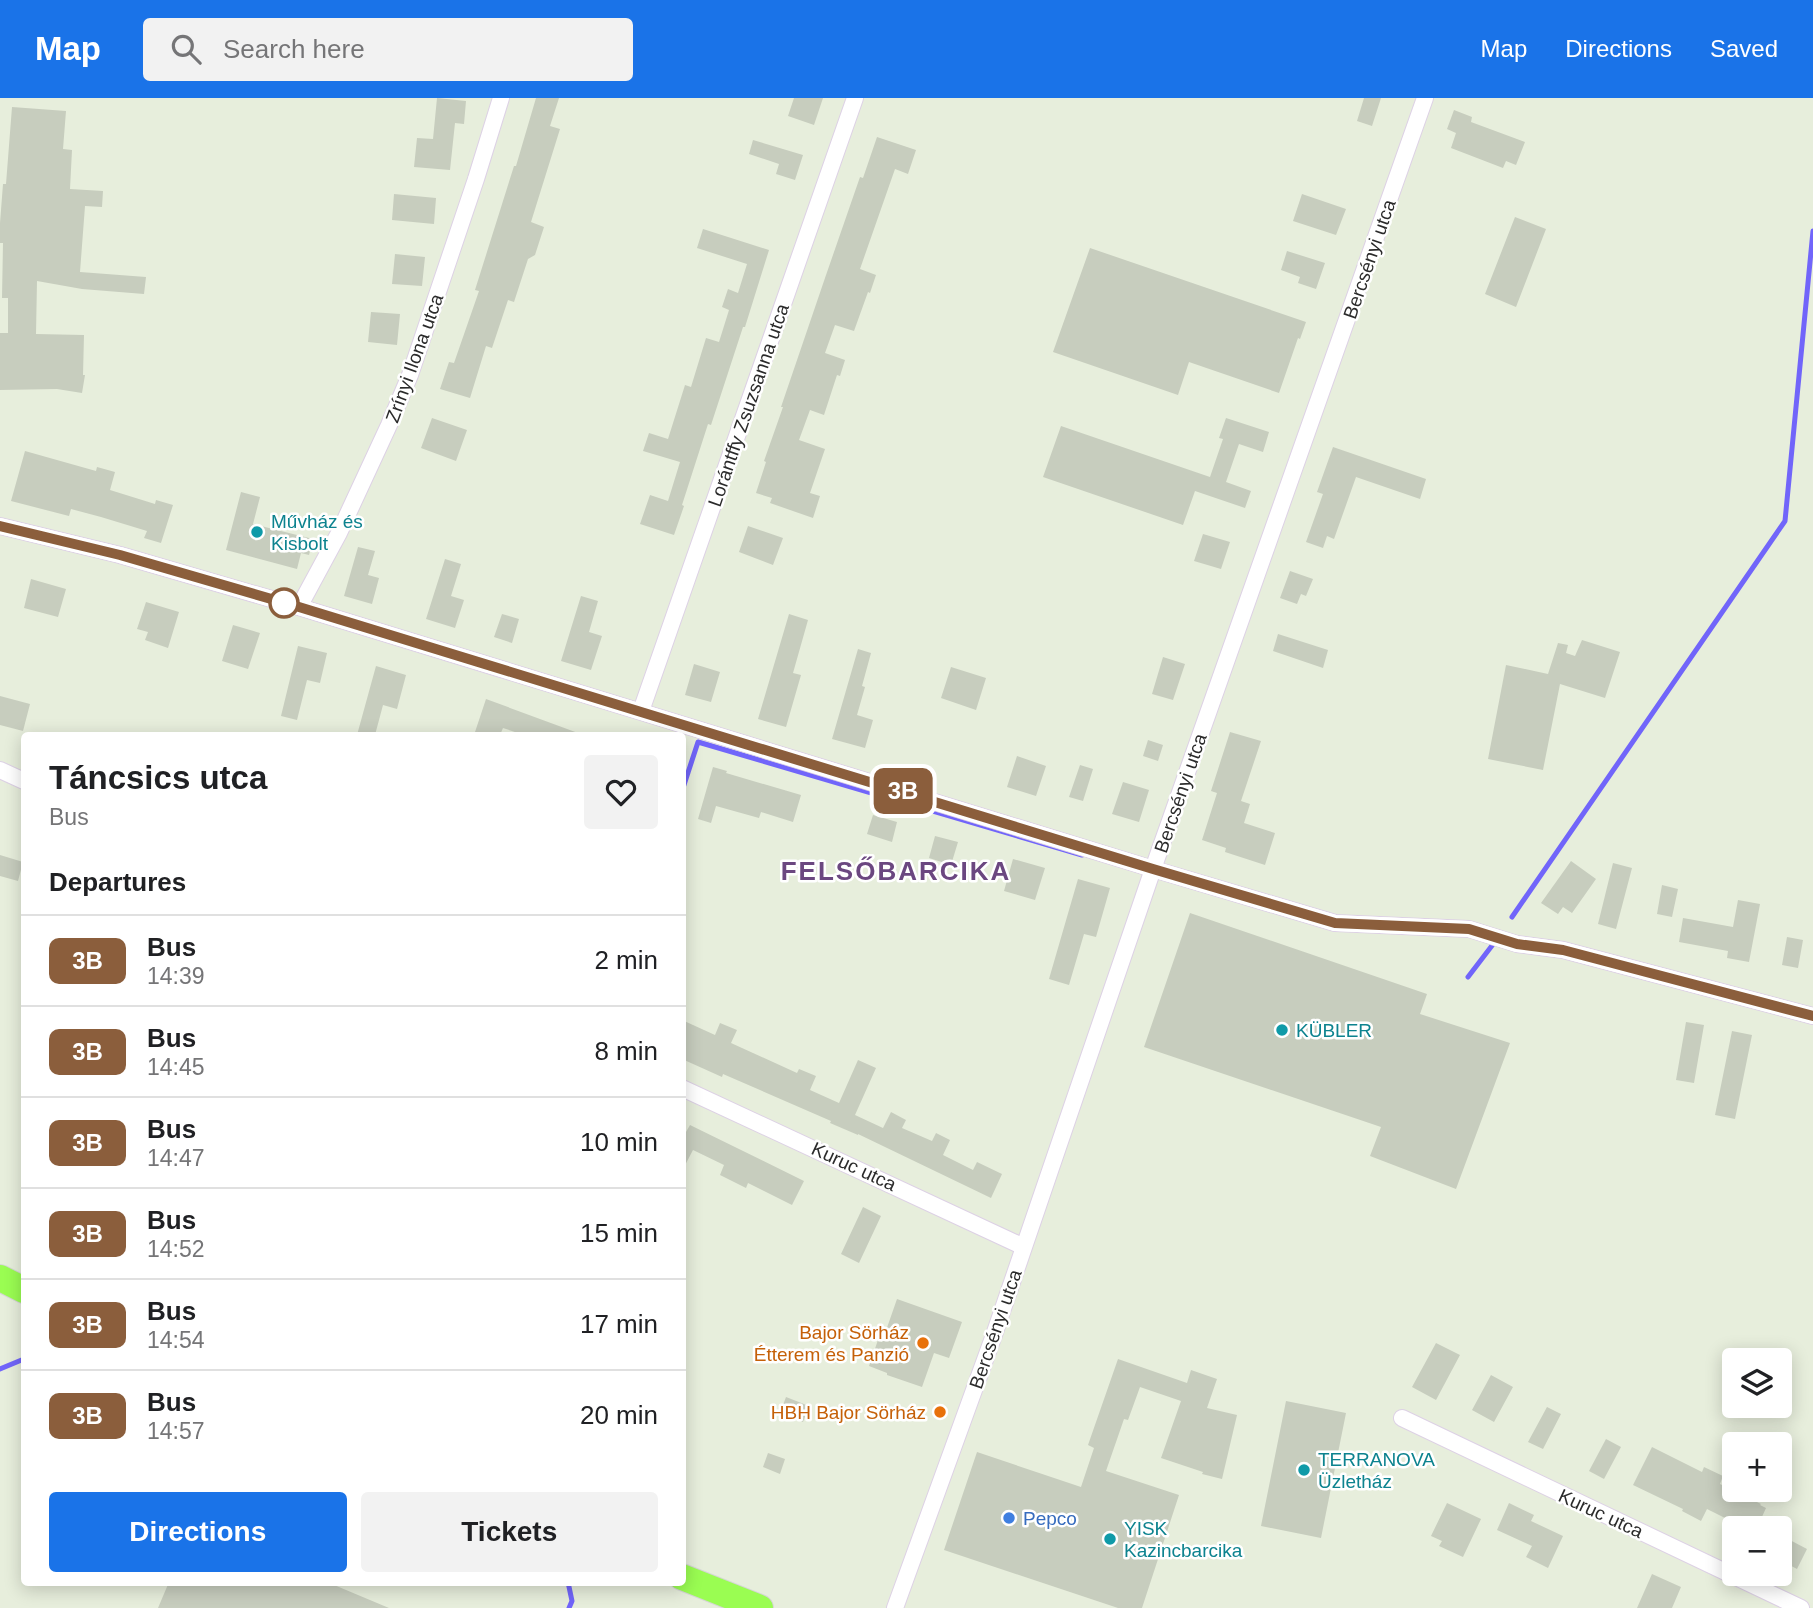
<!DOCTYPE html>
<meta charset="utf-8">
<style>
:root{--surface:#fff;--page:#f2f2f2;--text:#202124;--muted:#757577;--line:#e0e0e0;--accent:#1a73e8}
body{margin:0;font-family:Helvetica,sans-serif;background:var(--page);color:var(--text);height:100vh;display:flex;flex-direction:column;font-size:26px;white-space:nowrap}
*{box-sizing:border-box;margin:0}
p{font-size:23px;color:var(--muted)}
.icon{flex:none;width:38px;height:38px;fill:none;stroke:currentColor;stroke-width:2;stroke-linecap:round;stroke-linejoin:round}
.map{position:relative;flex:1;overflow:hidden}
.side{position:absolute;left:21px;top:634px;width:665px;height:854px;display:flex;flex-direction:column;background:var(--surface);border-radius:7px;box-shadow:0 4px 18px #0003}
.side>*{flex:none}
.badge{padding:0 14px;border-radius:10px;font-size:24px;line-height:46px}
.controls{position:absolute;left:1722px;top:1250px;display:grid;gap:14px}
.controls a{display:grid;place-items:center;width:70px;height:70px;border-radius:7px;background:var(--surface);box-shadow:0 4px 18px #0003;font-size:35px}
.map>.badge{position:absolute;translate:-50% -50%;box-shadow:0 0 0 4px #fff}
h2{padding:0 28px;font-size:26px;line-height:63px}
.round{display:grid;place-items:center;flex:none;width:74px;height:74px;border-radius:7px;background:var(--page)}
.head{display:flex;align-items:center;justify-content:space-between;height:119px;padding:0 28px}
h1{font-size:33px;font-weight:700;line-height:52px}
.cta{display:flex;gap:14px;margin-top:auto;padding:14px 28px}
.cta a{flex:1;height:80px;border-radius:7px;background:var(--accent);color:#fff;font-size:28px;font-weight:700;line-height:80px;text-align:center}
.cta a+a{background:var(--page);color:var(--text)}
ul{padding:0;list-style:none}
li{display:flex;align-items:center;gap:21px;height:91px;padding:0 28px;border-top:2px solid var(--line)}
li div{flex:1}
li b{display:block;font-size:26px}
li em{font-style:normal}
li .badge{min-width:77px;font-weight:700;text-align:center}
header{display:flex;align-items:center;gap:42px;box-sizing:border-box;height:98px;padding:0 35px;background:var(--accent);color:#fff}
header strong{font-size:33px}
nav{display:flex;gap:38px;margin-inline-start:auto;font-size:24px}
.search{width:490px;height:63px;background:var(--page);display:flex;align-items:center;gap:18px;box-sizing:border-box;padding:0 24px;border-radius:7px;color:var(--muted);font-size:26px}
.map>svg:first-child{display:block}
</style>
<header>
<strong>Map</strong>
<div class="search"><svg class="icon" aria-label="search" viewBox="0 0 24 24"><circle cx="10" cy="10" r="6"/><path d="M15 15l6 6"/></svg>Search here</div>
<nav><a>Map</a><a>Directions</a><a>Saved</a></nav>
</header>
<div class="map">
<svg width="1813" height="1510" viewBox="0 0 1813 1510">
<rect width="100%" height="100%" fill="#e7eedc"/>
<g fill="none" stroke-linecap="round" stroke-linejoin="round">
<!-- stream -->
<path stroke="#7165fa" stroke-width="5" d="M682 693 698 644 1082 757
M1512 819 1785 423 1813 133
M1468 879 1494 845
M0 1271 24 1261
M568 1484 572 1503 569 1510"/>
</g>
<!-- building -->
<path fill="#c7cdbe" d="M437 0 466 3 464 26 455 25 450 72 414 69 417 40 433 41Z
M536 0H559L550 28 560 31 531 124 544 129 535 157 528 161 514 204 508 202 492 250 486 248 470 300 440 291 449 264 454 265 479 193 475 192 514 68H516Z
M794 0H823L814 27 788 18Z
M1364 0H1381L1372 28 1357 23Z
M12 9 66 13 63 51 72 52 70 91 103 93 102 109 85 108 80 174 146 179 144 196 82 191 37 183 36 236 84 237 83 277H85L82 295 57 291 0 292V235H8V200H2L3 145H0V125L3 86H6Z
M1454 12 1472 19 1471 24 1525 44 1516 67 1506 63 1503 70 1451 50 1456 35 1447 31Z
M877 39 916 52 908 76 895 71 860 171 876 177 870 195 868 194 854 233 835 227 825 255 845 262 840 278 837 277 824 317 810 312 799 342 825 351 810 395 820 398 813 420 770 405 772 400 756 395 766 364 764 363 783 309H781L825 180 860 79 863 80Z
M753 42 803 57 795 82 776 76 779 66 749 56Z
M394 96 436 100 434 126 392 122Z
M1302 96 1346 111 1336 137 1293 123Z
M1515 119 1546 131 1516 209 1485 196Z
M703 131 769 152 745 229H743L711 327 708 326 682 407 684 408 674 437 640 426 650 397 668 403 680 364 643 353 649 335 668 341 685 287 691 289 706 240 719 244 729 212 722 209 728 191 738 195 747 166 697 150Z
M1090 150 1306 224 1300 241 1298 240 1279 295 1189 264 1178 297 1053 254Z
M1287 153 1325 165 1316 191 1298 185 1300 179 1281 172Z
M395 156 425 159 422 188 392 186Z
M371 214 400 216 397 247 368 244Z
M432 320 467 332 456 363 421 350Z
M1226 320 1269 334 1263 354 1239 346 1226 384 1251 393 1245 410 1195 393 1183 427 1043 379 1061 328 1210 379 1223 341 1219 340Z
M1333 349 1426 381 1420 401 1356 379 1334 441 1327 438 1323 450 1306 444 1323 396 1317 394Z
M25 353 96 373 97 369 115 374 110 392 155 406 156 402 173 407 161 445 144 440 147 433 101 419 71 411 69 418 11 403Z
M241 394 260 399 253 426 313 441 309 457 301 455 297 471 226 452Z
M748 428 783 440 773 467 739 454Z
M1203 436 1230 444 1221 471 1194 463Z
M358 449 375 453 368 477 379 480 372 506 344 498Z
M445 461 461 466 451 498 464 502 455 530 426 521Z
M1290 473 1313 481 1306 498 1301 496 1297 506 1280 500Z
M31 481 66 491 58 519 24 510Z
M581 498 598 503 589 534 602 538 591 572 561 563Z
M146 504 179 514 168 550 145 542 148 534 137 531Z
M502 516 519 521 512 545 494 539Z
M789 516 808 522 793 575 801 577 786 629 758 621Z
M233 527 260 535 248 571 222 563Z
M1278 536 1328 552 1323 570 1273 553Z
M1582 542 1620 554 1605 600 1560 586 1543 672 1488 661 1506 567 1548 576 1558 545 1568 547 1566 555 1575 558Z
M298 548 327 555 320 585 307 582 297 622 281 618Z
M858 551 871 555 862 588 865 589 857 617 873 622 865 650 832 641Z
M1163 559 1185 566 1173 602 1152 596Z
M694 566 720 574 711 604 685 597Z
M376 568 406 577 397 611 383 607 375 637H357Z
M951 569 986 580 976 612 941 600Z
M0 598 30 606 23 633 0 627Z
M486 601 578 635V637H524L503 630 500 637H474Z
M1230 634 1261 643 1241 703 1250 706 1244 725 1275 735 1265 767 1225 754 1226 750 1202 742 1217 695 1211 693Z
M1148 642 1163 647 1158 663 1143 658Z
M1017 658 1046 668 1036 698 1007 689Z
M1080 667 1093 671 1083 703 1069 699Z
M713 669 727 673 726 675 801 697 793 724 761 714 759 720 716 708 711 725 698 721Z
M1123 684 1149 692 1139 724 1112 716Z
M873 717 897 724 892 744 867 736Z
M935 738 958 744 951 767 929 760Z
M0 757 23 764 18 783 0 778Z
M1013 761 1045 770 1035 802 1004 793Z
M1571 763 1596 781 1572 815 1563 809 1558 816 1541 805Z
M1613 765 1632 770 1616 831 1598 826Z
M1078 781 1110 790 1096 839 1084 836 1069 887 1049 881Z
M1662 787 1678 791 1672 819 1657 816Z
M1738 802 1760 806 1749 864 1727 860 1728 853 1679 844 1683 820 1733 829Z
M1190 815 1427 896 1420 916 1510 945 1456 1091 1370 1058 1381 1029 1144 949Z
M1787 839 1803 842 1798 870 1782 867Z
M682 922 715 937 720 925 737 932 731 945 797 975 799 971 816 978 810 992 839 1005 858 962 876 970 855 1017 883 1030 891 1014 906 1022 902 1030 932 1043 936 1035 950 1042 943 1057 973 1072 977 1064 1002 1076 991 1100 858 1036V1037L830 1025 831 1023 723 976 722 979 682 961Z
M1686 924 1704 927 1694 985 1676 982Z
M1732 933 1752 937 1735 1021 1715 1017Z
M690 1027 804 1083 792 1107 748 1085 746 1090 720 1077 724 1067 693 1052 682 1073V1041Z
M863 1109 881 1118 859 1165 841 1156Z
M897 1201 962 1224 949 1260 934 1255 922 1289 887 1277V1275L869 1268 878 1242 882 1244Z
M1436 1245 1460 1257 1436 1302 1412 1289Z
M1118 1261 1187 1285 1191 1272 1217 1281 1207 1310 1237 1317 1222 1381 1202 1376 1203 1374 1161 1360 1181 1303 1140 1289 1128 1322 1124 1321 1106 1373 1179 1397 1142 1510H1118L944 1452 977 1354 1081 1389 1094 1350 1088 1347Z
M1491 1277 1513 1289 1494 1324 1472 1312Z
M786 1299 809 1308 803 1324 780 1315Z
M1286 1303 1346 1315 1321 1440 1261 1428Z
M1547 1309 1561 1316 1543 1351 1528 1344Z
M1606 1341 1621 1349 1604 1381 1589 1373Z
M1652 1349 1702 1374 1704 1369 1723 1378 1720 1386 1761 1406 1760 1407 1766 1410 1757 1430H1735L1737 1426 1707 1411 1701 1423 1682 1413 1683 1411 1633 1387Z
M768 1355 785 1361 780 1376 763 1369Z
M1447 1405 1481 1421 1463 1459 1439 1448 1442 1443 1431 1438Z
M1509 1405 1534 1417 1531 1423 1563 1438 1548 1470 1526 1459 1532 1448 1497 1432Z
M1786 1440 1807 1451 1797 1471 1780 1462V1453Z
M1652 1476 1681 1489 1672 1510H1637Z
M169 1484H327L389 1510H158Z"/>
<g fill="none" stroke-linecap="round" stroke-linejoin="round">
<defs>
<path id="street" d="M0 428 120 457 299 509 1153 771 1335 825 1469 831 1517 846 1563 852 1813 918
M299 509 339 435 389 327 410 277 476 81 501 0
M641 613 855 0
M0 672 24 683
M682 990 1024 1149
M1402 1320 1801 1510
M895 1510 994 1237 1153 771 1425 0"/>
<path id="primary" d="M0 1180 24 1192
M682 1479 760 1510"/>
</defs>
<!-- street casing -->
<use href="#street" stroke="#ddd1e5" stroke-width="18"/>
<!-- primary casing -->
<use href="#primary" stroke="#d5d5d5" stroke-width="28"/>
<!-- street -->
<use href="#street" stroke="#fff" stroke-width="16"/>
<!-- primary -->
<use href="#primary" stroke="#9afd52" stroke-width="26"/>
</g>
<g fill="none" stroke-linecap="round" stroke-linejoin="round">
<defs>
<path id="line" d="M0 428 120 457 299 509 1153 771 1335 825 1469 831 1517 846 1563 852 1813 918"/>
</defs>
<!-- line casing -->
<use href="#line" stroke="#fff" stroke-width="16"/>
<!-- line -->
<use href="#line" stroke="#8b5e3c" stroke-width="10"/>
</g>
<!-- markers -->
<g fill="#0f9aa8" stroke="#fff" stroke-width="2.5">
<circle cx="257" cy="434" r="7"/>
<circle cx="1282" cy="932" r="7"/>
<circle cx="1304" cy="1372" r="7"/>
<circle cx="1110" cy="1441" r="7"/>
</g>
<circle fill="#fff" stroke="#8b5e3c" stroke-width="3.5" cx="284" cy="505" r="14"/>
<g fill="#e8710a" stroke="#fff" stroke-width="2.5">
<circle cx="923" cy="1245" r="7"/>
<circle cx="940" cy="1314" r="7"/>
</g>
<circle fill="#3f7fe0" stroke="#fff" stroke-width="2.5" cx="1009" cy="1420" r="7"/>
<g text-anchor="middle" stroke-width="5" stroke-linejoin="round" paint-order="stroke">
<!-- street labels -->
<g font-size="19" fill="#2b2b2b" stroke="#fff">
<text transform="translate(1369 161) rotate(-71)" y="7">Bercsényi utca</text>
<text transform="translate(414 260) rotate(-70)" y="7">Zrínyi Ilona utca</text>
<text transform="translate(748 307) rotate(-71)" y="7">Lorántffy Zsuzsanna utca</text>
<text transform="translate(1180 695) rotate(-71)" y="7">Bercsényi utca</text>
<text transform="translate(854 1068) rotate(25)" y="7">Kuruc utca</text>
<text transform="translate(995 1231) rotate(-71)" y="7">Bercsényi utca</text>
<text transform="translate(1601 1415) rotate(25)" y="7">Kuruc utca</text>
</g>
<!-- culture labels -->
<g font-size="19" fill="#0d838f" stroke="#fff" text-anchor="start">
<text x="271" y="430">Művház és<tspan x="271" dy="22">Kisbolt</tspan></text>
<text x="1296" y="939">KÜBLER</text>
<text x="1318" y="1368">TERRANOVA<tspan x="1318" dy="22">Üzletház</tspan></text>
<text x="1124" y="1437">YISK<tspan x="1124" dy="22">Kazincbarcika</tspan></text>
</g>
<!-- food labels -->
<g font-size="19" fill="#c56008" stroke="#fff" text-anchor="end">
<text x="909" y="1241">Bajor Sörház<tspan x="909" dy="22">Étterem és Panzió</tspan></text>
<text x="926" y="1321">HBH Bajor Sörház</text>
</g>
<!-- shop labels -->
<g font-size="19" fill="#366cbe" stroke="#fff" text-anchor="start">
<text x="1023" y="1427">Pepco</text>
</g>
<!-- district labels -->
<g font-size="26" font-weight="bold" letter-spacing="2" fill="#6b4780" stroke="#fff">
<text x="896" y="782">FELSŐBARCIKA</text>
</g>
</g>
</svg>
<div class="controls">
<a><svg class="icon" aria-label="layers" viewBox="0 0 24 24"><path d="M12 4l9 5-9 5-9-5zM3 14l9 5 9-5"/></svg></a>
<a>+</a>
<a>−</a>
</div>
<b class="badge" style="left:903px;top:693px;background:#8b5e3c;color:#fff">3B</b>
<section class="side">
<div class="head"><div><h1>Táncsics utca</h1><p>Bus</p></div><a class="round"><svg class="icon" aria-label="heart" viewBox="0 0 24 24"><path d="M12 20l-8-8c-3-5 5-10 8-4 3-6 11-1 8 4z"/></svg></a></div>
<h2>Departures</h2>
<ul>
<li><span class="badge" style="background:#8b5e3c;color:#fff">3B</span><div><b>Bus</b><p>14:39</p></div><em>2 min</em></li>
<li><span class="badge" style="background:#8b5e3c;color:#fff">3B</span><div><b>Bus</b><p>14:45</p></div><em>8 min</em></li>
<li><span class="badge" style="background:#8b5e3c;color:#fff">3B</span><div><b>Bus</b><p>14:47</p></div><em>10 min</em></li>
<li><span class="badge" style="background:#8b5e3c;color:#fff">3B</span><div><b>Bus</b><p>14:52</p></div><em>15 min</em></li>
<li><span class="badge" style="background:#8b5e3c;color:#fff">3B</span><div><b>Bus</b><p>14:54</p></div><em>17 min</em></li>
<li><span class="badge" style="background:#8b5e3c;color:#fff">3B</span><div><b>Bus</b><p>14:57</p></div><em>20 min</em></li>
</ul>
<div class="cta"><a>Directions</a><a>Tickets</a></div>
</section>
</div>
